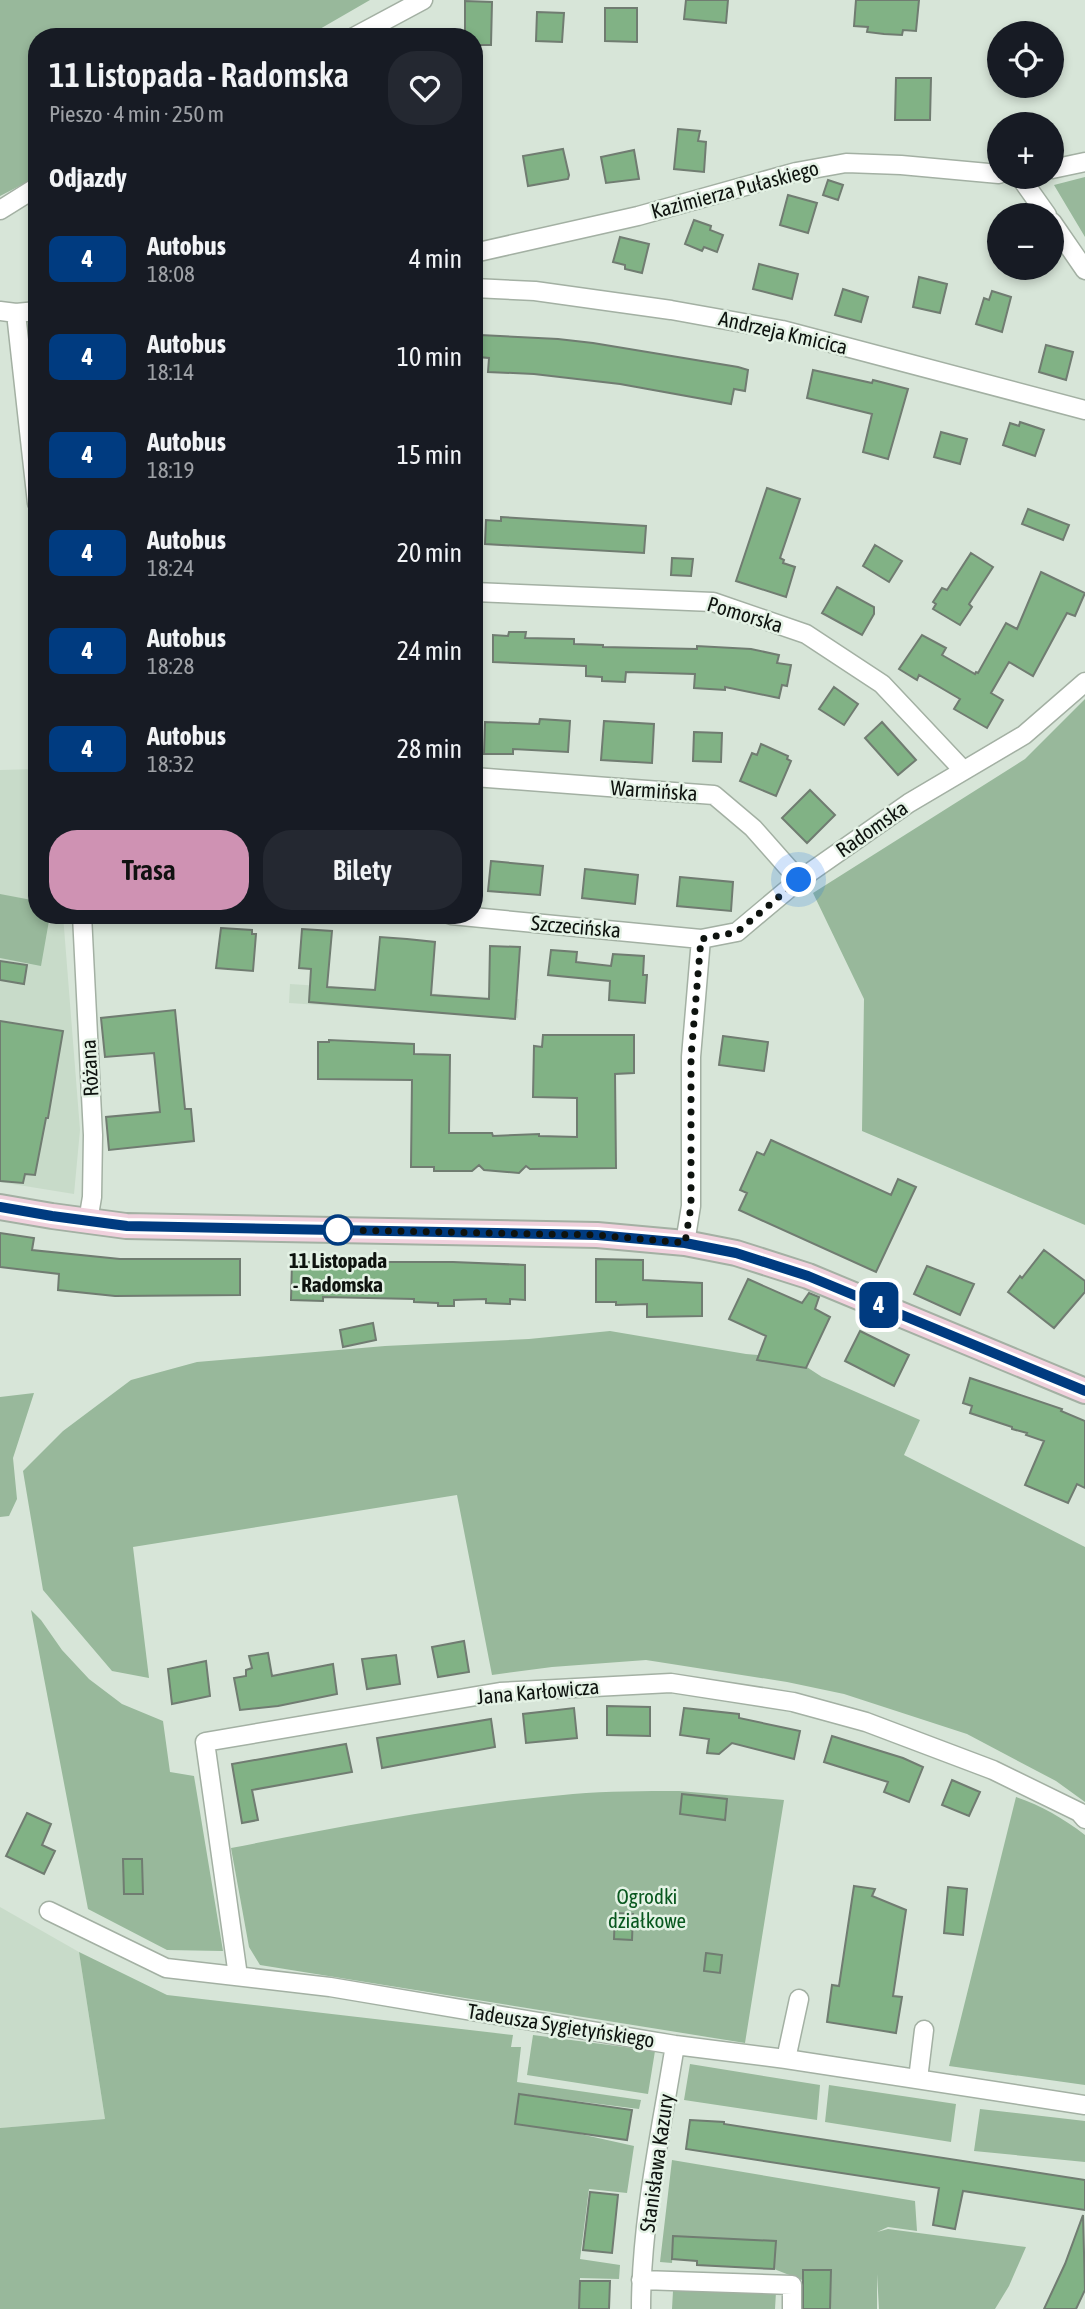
<!DOCTYPE html>
<html lang="pl">
<meta charset="utf-8">
<style>
:root{--surface:#171b24;--page:#242831;--text:#f1f3f6;--muted:#9ea1a6;--accent:#cf92b3}
body{margin:0;font-family:"Asap Condensed",sans-serif;background:var(--page);color:var(--text);height:100vh;display:flex;flex-direction:column;font-size:26px;white-space:nowrap}
*{box-sizing:border-box;margin:0}
p{font-size:23px;color:var(--muted)}
.icon{flex:none;width:38px;height:38px;fill:none;stroke:currentColor;stroke-width:2;stroke-linecap:round;stroke-linejoin:round}
.map{position:relative;flex:1;overflow:hidden}
.details{position:absolute;left:28px;top:28px;width:455px;height:896px;display:flex;flex-direction:column;background:var(--surface);border-radius:28px;box-shadow:0 4px 10px #0003}
.details>*{flex:none}
.badge{padding:0 14px;border-radius:10px;font-size:24px;line-height:46px}
.tools{position:absolute;left:987px;top:21px;display:grid;gap:14px}
.tools a{display:grid;place-items:center;width:77px;height:77px;border-radius:50%;background:var(--surface);box-shadow:0 4px 10px #0003;font-size:35px}
.you{position:absolute;width:35px;height:35px;margin:-18px;border:5px solid #fff;border-radius:50%;background:#1a73e8;box-shadow:0 0 0 10px #1a73e833}
.map>.badge{position:absolute;translate:-50% -50%;box-shadow:0 0 0 4px #fff}
h2{padding:0 21px;font-size:26px;line-height:63px}
.round{display:grid;place-items:center;flex:none;width:74px;height:74px;border-radius:28px;background:var(--page)}
.head{display:flex;align-items:center;justify-content:space-between;height:119px;padding:0 21px}
h1{font-size:33px;font-weight:600;line-height:52px}
.primary-button{display:flex;gap:14px;margin-top:auto;padding:14px 21px}
.primary-button a{flex:1;height:80px;border-radius:28px;background:var(--accent);color:#111;font-size:28px;font-weight:600;line-height:80px;text-align:center}
.primary-button a+a{background:var(--page);color:var(--text)}
ul{padding:0;list-style:none}
li{display:flex;align-items:center;gap:21px;height:98px;padding:0 21px}
li div{flex:1}
li b{display:block;font-size:26px}
li em{font-style:normal}
li .badge{min-width:77px;font-weight:700;text-align:center}
.map>svg:first-child{display:block}
</style>
<div class="map">
<svg width="1085" height="2309" viewBox="0 0 1085 2309">
<rect width="100%" height="100%" fill="#d7e5d8"/>
<!-- built -->
<path fill="#c8dbc9" d="M37 769V915H63L80 1130 74 1194 0 1182V770Z
M290 984 519 999 518 1018 289 1003Z
M0 1907 79 1952 105 2119 0 2128Z"/>
<!-- green -->
<path fill="#98b89b" d="M0 0H370L306 37H37V177L0 196Z
M1085 177V237L1054 185Z
M1085 699V1225L862 1131 864 999 813 893 1025 759Z
M0 894 37 901V915H50L41 966 0 958Z
M610 1331 746 1354 793 1358 822 1377 920 1420 904 1455 1085 1547V1802L1056 1781 967 1734 844 1694 787 1682 646 1660 552 1667 492 1675 457 1495 133 1547 149 1678 112 1671 43 1590 23 1471 63 1431 131 1380 197 1362 385 1346 529 1339Z
M34 1393 13 1458 17 1499 9 1516 0 1517V1397Z
M31 1610 41 1620 62 1650 89 1679 122 1704 163 1721 170 1772 194 1776 223 1951 167 1950 88 1909Z
M679 1791 784 1800 745 2043 260 1965 249 1947 231 1848C344 1826 458 1804 573 1794 608 1791 644 1791 679 1791Z
M1016 1797C1042 1806 1063 1818 1085 1835V2085L949 2066Z
M79 1952 167 1995 513 2035 511 2047H521L517 2082 641 2100 639 2109 520 2094 515 2123 571 2132 634 2146 627 2193 589 2189 580 2259 620 2265 619 2279 580 2278 579 2309H0V2128L105 2119Z
M533 2035 655 2051 648 2094 527 2075Z
M690 2064 820 2085 817 2120 684 2100Z
M829 2085 956 2104 951 2142 825 2122Z
M980 2109 1085 2121V2162L974 2151Z
M672 2160 915 2201 917 2231 888 2227 877 2232 888 2229 1026 2247 1009 2286 995 2309H879L877 2274V2309H830L831 2270H803L802 2280 774 2269 775 2241 674 2236 672 2263 660 2262Z
M678 2287 776 2292 775 2309H672L673 2291Z"/>
<!-- building -->
<path fill="#81b285" stroke="#707c71" stroke-width="2" d="M686 0H728L726 23 684 19Z
M856 0H919L916 31 903 30 902 35 884 34 867 32 868 27 854 26Z
M465 1 492 2 491 45H474V37H465Z
M605 8H637V42L605 41Z
M537 12 564 13 562 42 536 41Z
M896 78H931L930 120H895Z
M678 129 700 131 698 141 706 142 704 172 674 169Z
M563 149 569 175 568 179 528 186 523 156Z
M634 150 639 179 606 183 601 157Z
M828 180 843 185 838 200 823 195Z
M788 195 817 203 808 233 780 225Z
M694 220 711 226 710 230 723 235 717 252 704 247 702 251 685 244Z
M620 237 649 244 642 273 625 269V265L613 262Z
M759 264 798 274 792 299 753 289Z
M919 277 947 284 940 313 913 307Z
M843 289 868 297 861 322 835 315Z
M992 291 1011 297 1002 332 976 324 984 298 989 300Z
M480 335 558 339 593 343 738 367 748 370 745 391 734 389 731 404 620 384 534 374 488 372 489 358 478 357Z
M1046 345 1073 352 1066 380 1039 372Z
M813 370 872 383 873 380 908 389 888 459 863 452 872 414 807 398Z
M1020 422 1044 430 1035 456 1003 445 1010 423 1019 426Z
M941 432 967 439 960 464 934 457Z
M767 488 800 499 780 558 784 560 783 563 795 567 786 597 736 581Z
M1028 509 1069 525 1063 540 1022 524Z
M501 517 646 526 644 553 485 544 486 520 501 521Z
M875 545 902 561 889 582 863 566Z
M971 553 993 567 969 604 972 607 960 625 933 609 936 604 933 602 942 588 947 590Z
M672 558 693 559 691 576 671 575Z
M1041 572 1085 593 1075 616 1067 613 1033 676 1009 662 991 693 1003 700 987 728 954 709 960 699 919 675 917 680 899 669 922 635 946 648 942 655 975 674 976 672 978 673 1006 623 1017 629Z
M837 587 874 607V614L862 635 822 613Z
M509 632H526L525 638 574 639V644L603 645V647L697 649V646L751 649 779 655 777 663 791 665 787 686 782 685 779 698 725 687V690L694 688 695 674 626 672 625 682 602 681V677L586 676V666L493 662V635L508 636Z
M834 687 858 704 844 725 819 709Z
M540 719 570 721 568 752 513 749V754H484L485 722 539 724Z
M604 721 654 724 652 763 601 760Z
M882 722 916 760 898 775 865 738Z
M694 732 722 733 721 762 693 761Z
M761 744 788 756 787 759 791 761 776 796 740 781 752 753 757 755Z
M810 790 835 815 807 843 782 818Z
M491 861 543 866 540 895 488 891Z
M585 869 638 875 635 904 582 898Z
M680 877 733 882 731 911 677 906Z
M221 928 252 930V934H256L253 971 216 968Z
M302 929 332 931 327 987 375 990 380 937 407 939 435 942 431 995 489 999 490 946 520 947 515 1019 309 1002 311 969 299 968Z
M551 950 577 952 576 962 611 966 613 954 644 956 643 975H647L645 1003 609 1000 610 981 548 975Z
M0 961 27 965 24 984 0 980Z
M175 1010 185 1109H191L194 1141 109 1150 106 1117 160 1112 154 1053 105 1057 101 1018Z
M0 1021 63 1031 48 1118H46L35 1175 25 1174 23 1183 0 1181Z
M543 1035H634V1073L615 1074 616 1168 530 1169 526 1166 519 1173 484 1170 479 1165 472 1171H434V1167H411L412 1080 318 1079V1042H329V1040L414 1044V1054L450 1055 449 1133H492L493 1136 539 1134V1136L577 1137V1098L533 1097 534 1046 542 1047Z
M723 1036 768 1042 764 1071 719 1065Z
M771 1140 891 1195 898 1179 916 1187 876 1272 739 1210 747 1193 740 1190 757 1152 764 1155Z
M0 1233 34 1238 32 1250 120 1259H240V1295L115 1296 58 1290 59 1274 0 1267Z
M1044 1250 1085 1281V1292L1054 1328 1008 1292 1020 1276 1022 1278Z
M596 1259 643 1260V1280L702 1283V1316L647 1317V1304L616 1305V1302H596Z
M292 1262H453L525 1265V1300L510 1299V1304L486 1303V1299L454 1300V1306H438V1303L414 1302V1299L323 1297V1301L291 1300Z
M927 1266 974 1284 960 1315 914 1294Z
M748 1279 802 1303 809 1293 819 1297 815 1309 830 1317 806 1368 757 1360 766 1336 729 1319Z
M373 1323 376 1340 343 1347 340 1330Z
M860 1331 909 1355 894 1386 845 1361Z
M970 1378 1062 1409 1061 1411 1085 1421V1488L1077 1484 1068 1503 1025 1485 1044 1441 1026 1435 1027 1433 1012 1429V1427L970 1413 972 1406 963 1403Z
M464 1641 469 1672 438 1677 432 1647Z
M268 1653 272 1676 333 1664 337 1694 278 1706 240 1710 234 1678 246 1676V1670L252 1668 249 1656Z
M396 1655 400 1684 367 1689 362 1659Z
M206 1661 210 1696 172 1704 168 1669Z
M607 1706 650 1707V1736L607 1735Z
M574 1708 577 1738 526 1743 523 1714Z
M684 1708 739 1714V1718L800 1731 794 1759 732 1743 719 1754 707 1753 709 1739 680 1735Z
M491 1719 495 1747 382 1768 377 1738Z
M832 1736 903 1758 923 1767 909 1802 884 1792 888 1782 824 1762Z
M346 1744 352 1772 252 1790 258 1820 242 1823 232 1764Z
M952 1780 980 1792 969 1816 942 1805Z
M682 1794 727 1799 725 1820 680 1814Z
M27 1813 51 1824 42 1845 55 1851 44 1874 6 1856Z
M123 1859H142L143 1894H124Z
M854 1886 875 1889 872 1896 906 1910 893 1996 902 1997 896 2033 827 2022 832 1985 839 1986Z
M948 1887 967 1889 963 1935 944 1933Z
M615 1913 633 1914 632 1940 614 1939Z
M706 1953 722 1955 720 1973 704 1971Z
M519 2094 632 2110 627 2140 515 2124Z
M690 2120 724 2122V2124L1085 2180V2210L963 2191 955 2229 933 2225 939 2188 686 2149Z
M590 2192 618 2195 612 2253 583 2250Z
M1083 2215 1085 2290 1076 2309H1044L1065 2264Z
M673 2236 776 2241 774 2269 697 2265V2261L672 2259Z
M803 2270H831L830 2309H803Z
M580 2281H610L609 2309H579Z"/>
<g fill="none" stroke-linecap="round" stroke-linejoin="round">
<defs>
<path id="street" d="M354 37 423 0
M1052 169 1085 162
M1020 177 1047 215
M0 210 37 187
M1052 222 1085 270
M474 253 638 216 796 172 846 163 901 165 999 174
M474 288 535 291 671 310 782 330 1085 410
M0 311 16 313 37 311
M16 313 37 503
M474 592 713 602 806 634 882 684 963 770
M474 777 714 795 753 828 799 880
M82 915 93 1135 92 1197 88 1221
M451 915 701 939
M685 1243 691 1206V1057L701 939 737 932 799 880 909 803 1024 735 1085 682
M49 1911 166 1968 330 1987 675 2045 786 2059 1085 2105
M238 1976 205 1742 500 1692 671 1683 793 1702 866 1722 993 1770 1079 1812 1085 1819
M786 2059 799 1999
M918 2079 924 2030
M641 2280 792 2285V2309
M641 2309C641 2221 661 2132 675 2045"/>
<path id="secondary" d="M0 1207 52 1216 126 1226 597 1235 685 1243 736 1253 808 1276 1085 1391"/>
</defs>
<!-- street casing -->
<use href="#street" stroke="#a3b0a3" stroke-width="21"/>
<!-- secondary casing -->
<use href="#secondary" stroke="#a3b0a3" stroke-width="28"/>
<!-- street -->
<use href="#street" stroke="#fff" stroke-width="18"/>
<!-- secondary -->
<use href="#secondary" stroke="#f0d1dd" stroke-width="24"/>
</g>
<g fill="none" stroke-linecap="round" stroke-linejoin="round">
<defs>
<path id="line" d="M0 1207 52 1216 127 1226 597 1235 685 1243 736 1253 808 1276 1085 1391"/>
</defs>
<!-- line casing -->
<use href="#line" stroke="#fff" stroke-width="16"/>
<!-- line -->
<use href="#line" stroke="#003b80" stroke-width="10"/>
<!-- walk -->
<path stroke="#0e130f" stroke-width="7" stroke-dasharray="0 12.6" d="M338 1230 597 1235 685 1243 691 1206V1057L701 939 737 932 799 880"/>
</g>
<!-- markers -->
<circle fill="#fff" stroke="#003b80" stroke-width="3.5" cx="338" cy="1230" r="14"/>
<g text-anchor="middle" stroke-width="5" stroke-linejoin="round" paint-order="stroke">
<!-- street labels -->
<g font-size="21" fill="#0e130f" stroke="#e4f2e5">
<text transform="translate(735 190) rotate(-15)" y="7">Kazimierza Pułaskiego</text>
<text transform="translate(783 333) rotate(13)" y="7">Andrzeja Kmicica</text>
<text transform="translate(745 615) rotate(17)" y="7">Pomorska</text>
<text transform="translate(654 791) rotate(4)" y="7">Warmińska</text>
<text transform="translate(872 829) rotate(-35)" y="7">Radomska</text>
<text transform="translate(576 927) rotate(5)" y="7">Szczecińska</text>
<text transform="translate(90 1068) rotate(-93)" y="7">Różana</text>
<text transform="translate(538 1692) rotate(-5)" y="7">Jana Karłowicza</text>
<text transform="translate(561 2026) rotate(9)" y="7">Tadeusza Sygietyńskiego</text>
<text transform="translate(657 2163) rotate(-82)" y="7">Stanisława Kazury</text>
</g>
<!-- stop labels -->
<g font-size="21" font-weight="bold" fill="#0e130f" stroke="#e4f2e5">
<text x="338" y="1268">11 Listopada<tspan x="338" dy="24">- Radomska</tspan></text>
</g>
<!-- park labels -->
<g font-size="21" fill="#08571e" stroke="#e4f2e5">
<text x="647" y="1904">Ogrodki<tspan x="647" dy="24">działkowe</tspan></text>
</g>
</g>
</svg>
<div class="tools">
<a><svg class="icon" aria-label="locate" viewBox="0 0 24 24"><circle cx="12" cy="12" r="6"/><path d="M12 2v4M12 18v4M2 12h4M18 12h4"/></svg></a>
<a>+</a>
<a>−</a>
</div>
<div class="you" style="left:799px;top:880px"></div>
<b class="badge" style="left:879px;top:1305px;background:#003b80;color:#fff">4</b>
<section class="details">
<div class="head"><div><h1>11 Listopada - Radomska</h1><p>Pieszo · 4 min · 250 m</p></div><a class="round"><svg class="icon" aria-label="heart" viewBox="0 0 24 24"><path d="M12 20l-8-8c-3-5 5-10 8-4 3-6 11-1 8 4z"/></svg></a></div>
<h2>Odjazdy</h2>
<ul>
<li><span class="badge" style="background:#003b80;color:#fff">4</span><div><b>Autobus</b><p>18:08</p></div><em>4 min</em></li>
<li><span class="badge" style="background:#003b80;color:#fff">4</span><div><b>Autobus</b><p>18:14</p></div><em>10 min</em></li>
<li><span class="badge" style="background:#003b80;color:#fff">4</span><div><b>Autobus</b><p>18:19</p></div><em>15 min</em></li>
<li><span class="badge" style="background:#003b80;color:#fff">4</span><div><b>Autobus</b><p>18:24</p></div><em>20 min</em></li>
<li><span class="badge" style="background:#003b80;color:#fff">4</span><div><b>Autobus</b><p>18:28</p></div><em>24 min</em></li>
<li><span class="badge" style="background:#003b80;color:#fff">4</span><div><b>Autobus</b><p>18:32</p></div><em>28 min</em></li>
</ul>
<div class="primary-button"><a>Trasa</a><a>Bilety</a></div>
</section>
</div>
